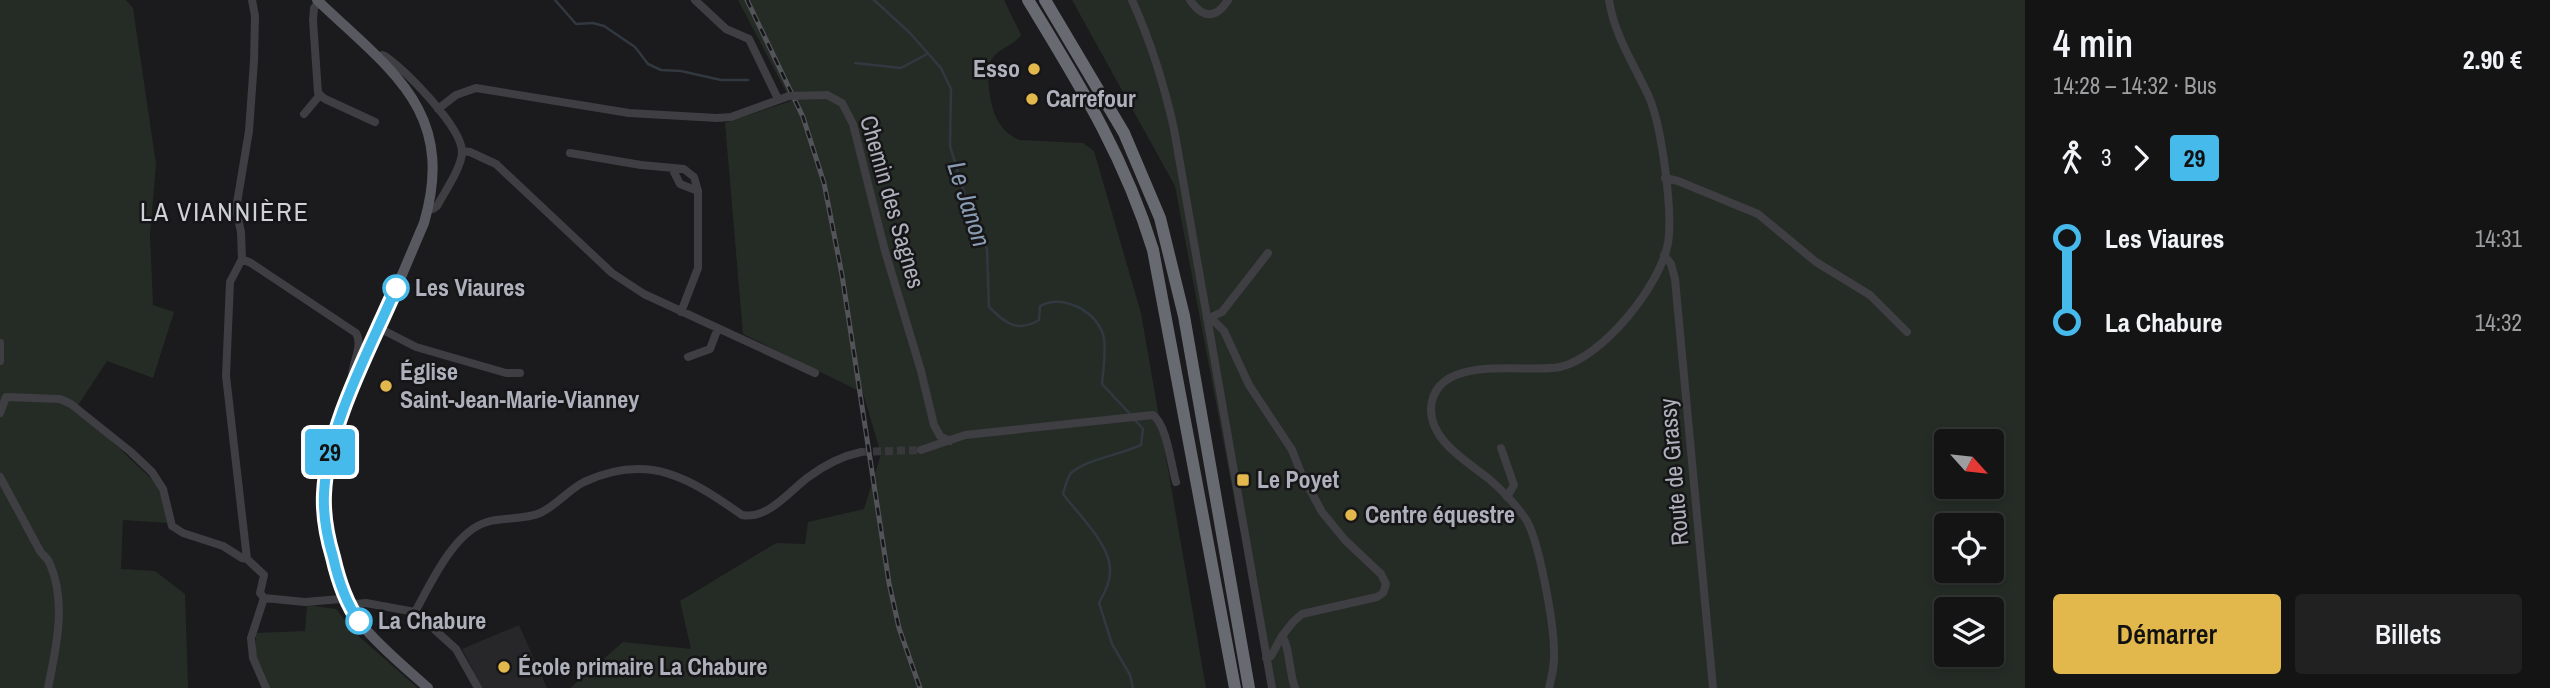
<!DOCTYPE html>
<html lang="fr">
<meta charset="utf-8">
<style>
:root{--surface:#141415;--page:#212122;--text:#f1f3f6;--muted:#9d9ea0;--line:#333334;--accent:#e2b84d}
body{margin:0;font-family:"Archivo Narrow",sans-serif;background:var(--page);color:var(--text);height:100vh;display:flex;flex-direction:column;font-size:26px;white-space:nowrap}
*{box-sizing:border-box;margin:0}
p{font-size:23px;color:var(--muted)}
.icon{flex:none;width:38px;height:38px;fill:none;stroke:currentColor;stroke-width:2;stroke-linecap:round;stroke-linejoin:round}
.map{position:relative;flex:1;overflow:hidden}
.side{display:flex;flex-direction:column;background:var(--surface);width:525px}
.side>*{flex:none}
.badge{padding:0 14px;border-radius:5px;font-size:24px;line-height:46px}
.needle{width:46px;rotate:117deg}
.controls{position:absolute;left:1934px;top:429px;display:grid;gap:14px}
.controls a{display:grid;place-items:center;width:70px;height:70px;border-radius:7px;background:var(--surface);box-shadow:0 4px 10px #0003,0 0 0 2px var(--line);font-size:35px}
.map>.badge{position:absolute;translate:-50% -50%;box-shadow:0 0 0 4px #fff}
.legs{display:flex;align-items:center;gap:10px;height:77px;padding:0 28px;font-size:23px}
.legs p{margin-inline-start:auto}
.head{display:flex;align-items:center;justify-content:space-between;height:119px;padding:0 28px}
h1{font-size:38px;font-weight:600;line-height:52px}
.cta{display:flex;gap:14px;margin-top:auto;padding:14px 28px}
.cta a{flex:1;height:80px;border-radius:7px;background:var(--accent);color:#111;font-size:28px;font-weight:600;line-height:80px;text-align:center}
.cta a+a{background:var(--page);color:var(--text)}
ul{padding:0 28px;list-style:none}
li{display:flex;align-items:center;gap:24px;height:84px;font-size:26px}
li i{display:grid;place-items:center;width:10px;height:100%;margin:0 9px;background:currentColor}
li i::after{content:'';width:18px;height:18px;margin:-9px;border:5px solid;border-radius:50%;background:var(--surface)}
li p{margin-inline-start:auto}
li:first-child i{background:linear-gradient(#0000 50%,currentColor 0)}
li:last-child i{background:linear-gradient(currentColor 50%,#0000 0)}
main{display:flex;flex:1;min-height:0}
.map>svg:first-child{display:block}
</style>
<main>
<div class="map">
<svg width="2025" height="688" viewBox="0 0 2025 688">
<rect width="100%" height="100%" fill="#1b1a1c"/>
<!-- built -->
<path fill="#272729" d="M519 625 547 688H482L462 649Z"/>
<!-- green -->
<path fill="#252c26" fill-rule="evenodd" d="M0 0H126L133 8 156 164 150 235 153 305 174 312 153 378 107 361 75 410 103 433 158 485 168 523 123 520 121 569 155 571 185 594 188 688H0Z
M738 0H1004L1021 35C1012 48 995 48 989 65H983L982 77 988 78C990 103 994 130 1020 140L1083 143 1094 151 1141 313 1206 688H570L623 642 691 649 680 601 776 543 805 544 808 522 864 509 881 454 863 393 743 334 725 123 791 101Z
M1072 0H2025V688H1270L1175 186ZM1946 441H1992V486H1946ZM1946 525H1992V570H1946ZM1946 609H1992V654H1946Z
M307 605 336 609 355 633 418 688H263L256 657V633L305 631Z"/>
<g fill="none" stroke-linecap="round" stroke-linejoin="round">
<!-- stream -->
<path stroke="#313840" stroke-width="2.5" d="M555 0 576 24 593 23 604 26 635 47 648 64 661 70 681 71 721 80H748
M874 0 909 32 941 68 951 89 950 146 972 218 987 249 989 307C1005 323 1017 333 1039 320L1040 306C1063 294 1094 310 1103 334 1107 347 1103 370 1102 384L1130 414
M855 63 901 68 927 54
M1133 688 1130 675 1112 644 1099 603C1104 593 1110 583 1110 572 1112 546 1078 514 1063 494 1065 487 1067 478 1071 473 1087 459 1120 455 1141 445L1143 429 1134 419"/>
<!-- minor-tunnel -->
<path stroke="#38383c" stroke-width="8" stroke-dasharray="8 4" stroke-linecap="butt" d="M861 452 921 450"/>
<!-- minor -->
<path stroke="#3e3e43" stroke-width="8" d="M252 0 255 16 254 61 249 131 236 209 241 232 242 259 230 282 226 376 247 559 264 575 260 593 264 598
M695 0 726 29 749 39 778 99
M1132 0C1151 42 1164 84 1174 129L1272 688
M1190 0C1203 19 1216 19 1228 0
M319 2 314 8 313 20 318 93 325 99 375 122
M379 59 382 55 385 56C406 71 462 127 462 152 462 167 444 193 437 206L433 209H428
M827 95 842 103 853 124 885 251 921 371 934 425 940 436 950 441
M438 109 456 95 476 88 629 113 717 118 731 117 789 96
M304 114 320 95
M462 151 470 152 496 164 612 273 644 294 815 373
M570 153 641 165 684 169 694 177 698 191V268L681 312
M672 168 680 184 698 191
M1665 178 1678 181 1758 214 1816 262 1870 295 1907 332
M1664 255 1671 264 1675 279 1713 688
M242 259 251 263 356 333C363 345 353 362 352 375L357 378
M1211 318 1224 331 1249 385 1292 450 1301 473 1322 512 1345 540 1381 574 1386 584 1383 593 1377 597 1302 614 1293 622 1282 636C1290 647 1289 673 1295 688
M1207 319 1222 312 1268 253
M379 328 416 347 506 373H520
M0 343V361
M688 357 710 349 718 328
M0 413 6 397 60 399 71 404 131 452 152 472 163 489 172 526 183 533 223 546 242 558 247 559
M1501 448 1514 485 1507 497
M921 450 965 435 1153 415C1167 425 1171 465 1176 482
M0 477 40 551C43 556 48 558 50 564 67 603 56 648 48 688
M264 598 305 602 341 599 355 604 366 603 415 612 456 649 478 688
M264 598 251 638 253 658 266 688
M415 612C430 585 454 531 487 522 503 517 524 520 540 513 556 506 568 490 584 482 649 452 689 478 742 515 767 520 789 492 807 478 823 466 842 456 861 452
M1266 658 1271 656 1282 636
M1549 688C1552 676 1555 664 1554 651 1554 626 1539 537 1525 518 1515 504 1502 490 1489 479 1467 461 1430 441 1431 408 1435 352 1526 374 1560 367 1603 357 1660 286 1668 243 1673 212 1662 127 1649 97 1635 66 1614 35 1609 0"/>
<!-- major -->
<path stroke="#585960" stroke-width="10" d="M317 0C390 70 457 110 424 223L336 430C330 452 324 475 324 498 324 539 336 593 362 625 381 648 406 668 428 688"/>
<!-- highway -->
<path stroke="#686a72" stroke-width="12" d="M1028 0C1079 84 1124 155 1153 250L1235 688
M1045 0 1124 133 1160 218 1184 316 1249 688"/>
<defs>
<path id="rail" d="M747 0 803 117 824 183 842 275 889 583 899 628 920 688"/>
</defs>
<!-- rail casing -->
<use href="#rail" stroke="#53545a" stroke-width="5"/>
<!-- rail -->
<use href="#rail" stroke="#161517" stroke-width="2.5" stroke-dasharray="8" stroke-linecap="butt"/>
<!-- minor-bridge -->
<path stroke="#3e3e43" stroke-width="8" d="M789 96 827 95"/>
</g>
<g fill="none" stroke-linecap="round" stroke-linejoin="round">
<defs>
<path id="line-1" d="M359 621C345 602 338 579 333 557 327 537 323 515 324 494 327 426 369 351 396 288"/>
</defs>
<!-- line-1 casing -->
<use href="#line-1" stroke="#fff" stroke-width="16"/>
<!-- line-1 -->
<use href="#line-1" stroke="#47baec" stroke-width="10"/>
</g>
<!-- markers -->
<g fill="#e2b84d" stroke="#161517" stroke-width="2.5">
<circle cx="1034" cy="69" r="7"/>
<circle cx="1032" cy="99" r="7"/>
<circle cx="386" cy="386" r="7"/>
<rect x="1236" y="473" width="14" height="14" rx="3.5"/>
<circle cx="1351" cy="515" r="7"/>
<circle cx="504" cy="667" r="7"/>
</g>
<g fill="#fff" stroke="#47baec" stroke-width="3.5">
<circle cx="396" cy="288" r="12"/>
<circle cx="359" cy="621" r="12"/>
</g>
<g text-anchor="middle" stroke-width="5" stroke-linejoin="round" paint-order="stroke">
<!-- poi labels -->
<g font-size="24" font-weight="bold" fill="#aeb1bb" stroke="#161517" text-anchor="start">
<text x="1020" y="77" text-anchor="end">Esso</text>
<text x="1046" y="107">Carrefour</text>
<text x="400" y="380">Église<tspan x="400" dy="28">Saint-Jean-Marie-Vianney</tspan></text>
<text x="1257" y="488">Le Poyet</text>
<text x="1365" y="523">Centre équestre</text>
<text x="518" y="675">École primaire La Chabure</text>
</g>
<!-- street labels -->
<g font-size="24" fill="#aeb1bb" stroke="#161517">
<text transform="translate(892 202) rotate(74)" y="8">Chemin des Sagnes</text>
<text transform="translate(1674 472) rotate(-95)" y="8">Route de Grassy</text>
</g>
<!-- stop labels -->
<g font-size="24" font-weight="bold" fill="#aeb1bb" stroke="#161517" text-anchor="start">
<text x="415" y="296">Les Viaures</text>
<text x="378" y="629">La Chabure</text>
</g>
<!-- water labels -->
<g font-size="26" font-style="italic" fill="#899cb2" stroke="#161517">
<text transform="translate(969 204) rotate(72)" y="9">Le Janon</text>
</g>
<!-- neighbourhood labels -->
<g font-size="26" letter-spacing="2" fill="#cfd1d7" stroke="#161517">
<text x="225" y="221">LA VIANNIÈRE</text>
</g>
</g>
</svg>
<div class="controls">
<a><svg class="needle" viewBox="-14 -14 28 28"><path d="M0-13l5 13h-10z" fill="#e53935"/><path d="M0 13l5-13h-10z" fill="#9d9ea0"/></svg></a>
<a><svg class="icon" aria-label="locate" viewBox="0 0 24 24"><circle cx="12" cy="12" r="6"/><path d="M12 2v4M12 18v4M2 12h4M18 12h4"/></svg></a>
<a><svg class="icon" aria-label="layers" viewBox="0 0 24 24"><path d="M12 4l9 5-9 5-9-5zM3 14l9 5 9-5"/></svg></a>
</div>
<b class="badge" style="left:330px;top:452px;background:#47baec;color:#111">29</b>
</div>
<section class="side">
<div class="head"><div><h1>4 min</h1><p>14:28 – 14:32 · Bus</p></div><b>2.90 €</b></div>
<div class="legs"><svg class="icon" aria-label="walk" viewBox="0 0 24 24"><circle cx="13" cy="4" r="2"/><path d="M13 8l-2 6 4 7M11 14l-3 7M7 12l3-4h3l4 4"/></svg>3<svg class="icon" aria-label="forward" viewBox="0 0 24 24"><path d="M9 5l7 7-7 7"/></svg><b class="badge" style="background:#47baec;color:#111">29</b></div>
<ul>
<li><i style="color:#47baec"></i><b>Les Viaures</b><p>14:31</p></li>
<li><i style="color:#47baec"></i><b>La Chabure</b><p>14:32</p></li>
</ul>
<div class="cta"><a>Démarrer</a><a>Billets</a></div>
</section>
</main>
